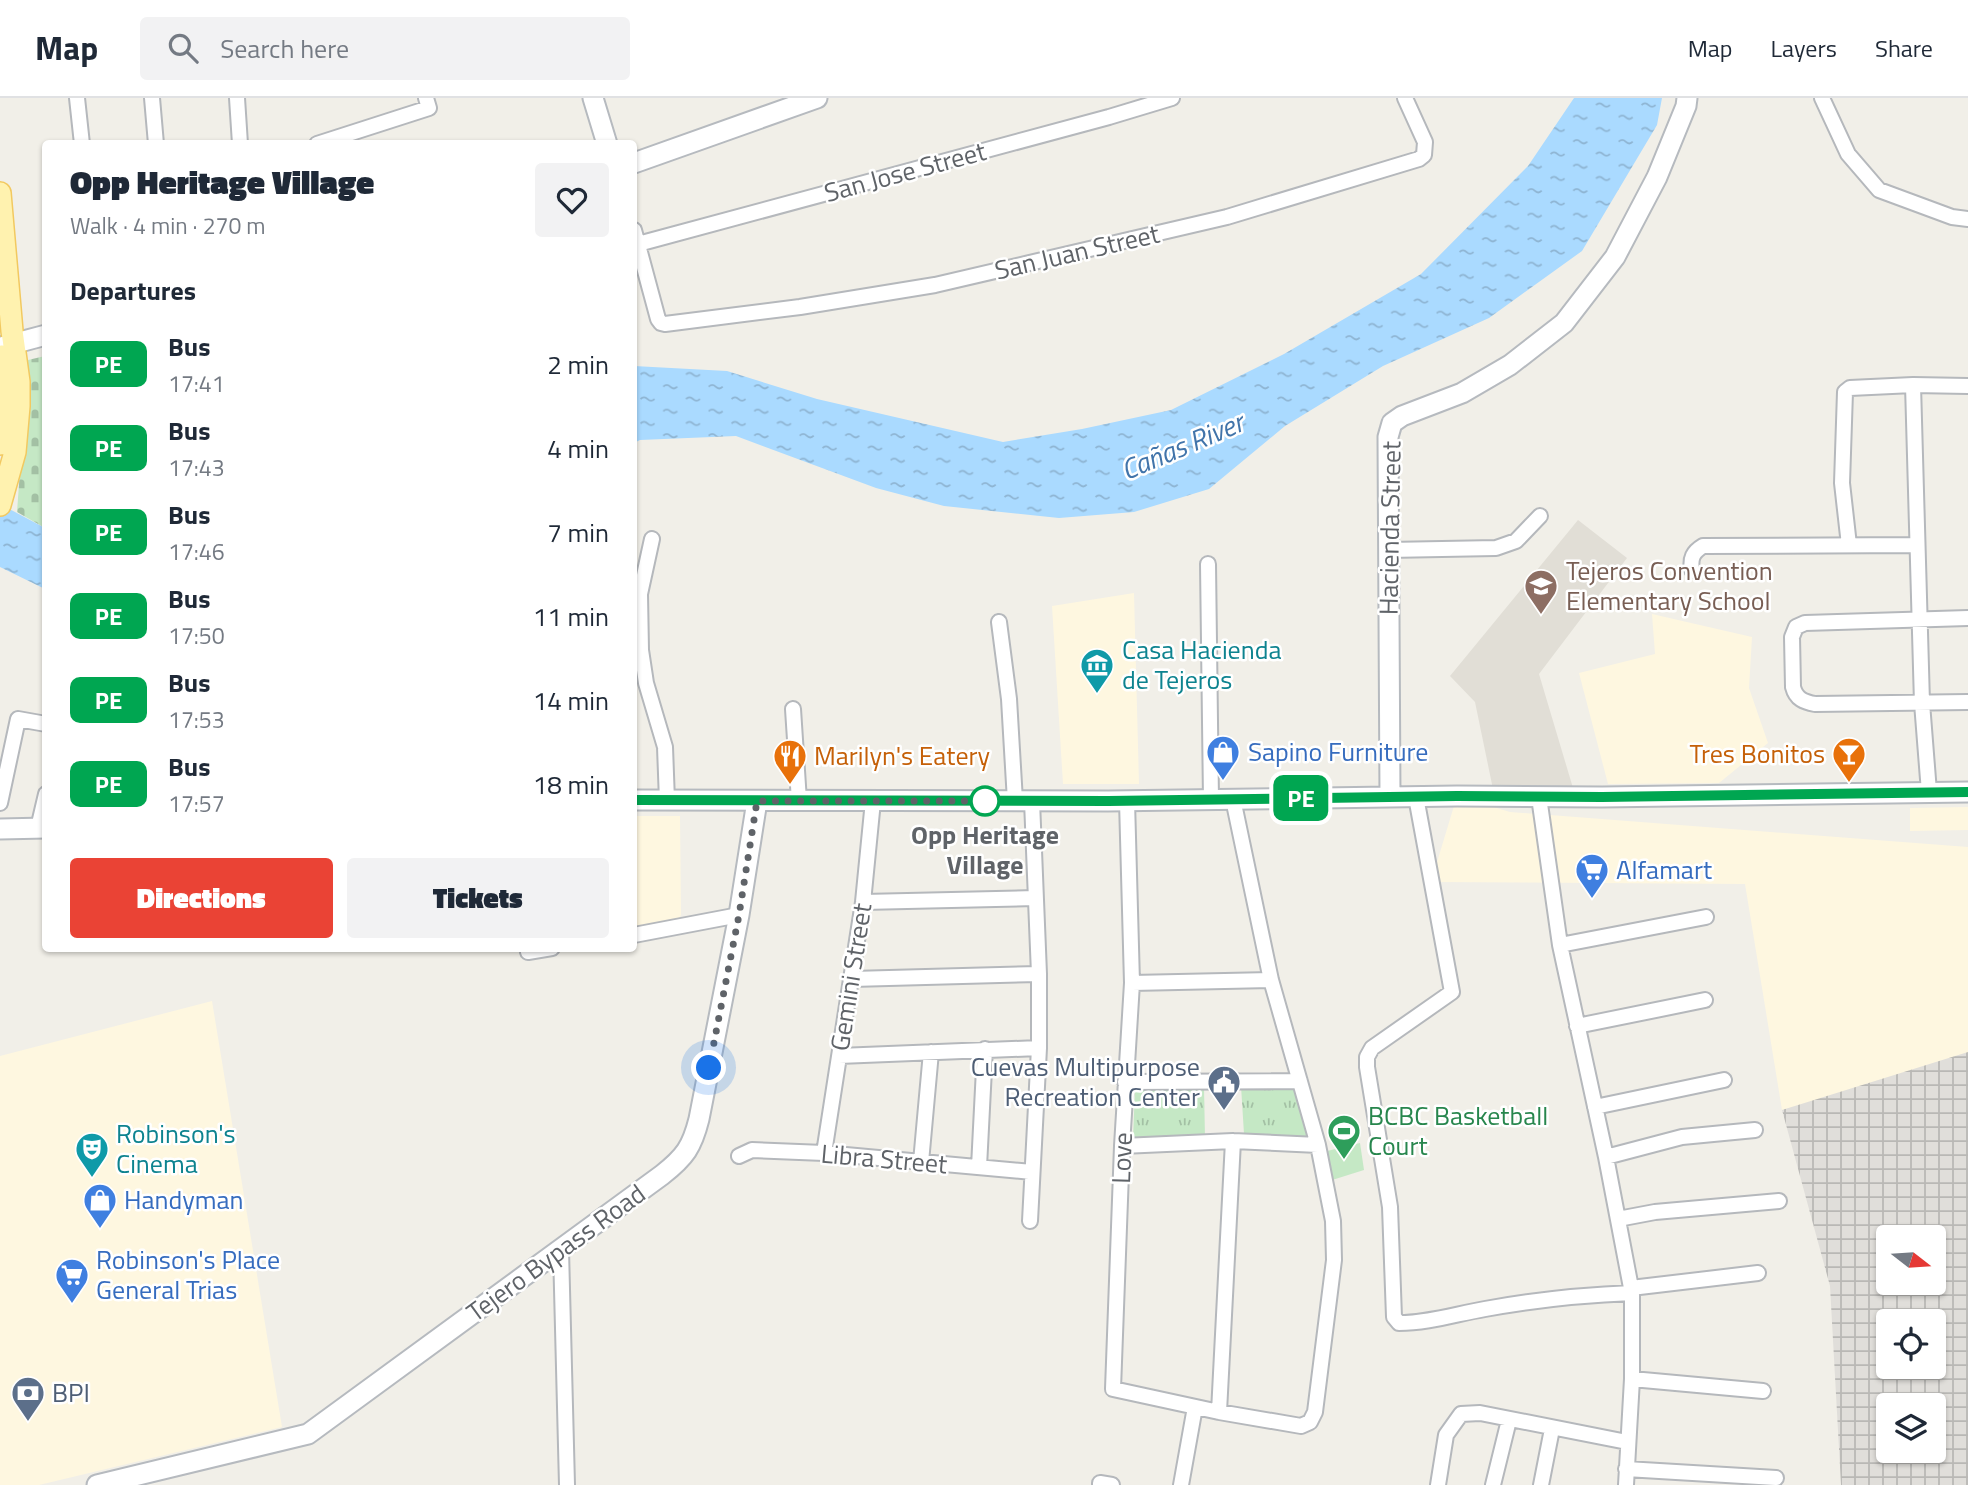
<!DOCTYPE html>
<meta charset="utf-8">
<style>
:root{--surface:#fff;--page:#f2f2f3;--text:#1f2937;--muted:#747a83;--line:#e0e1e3;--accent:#ea4335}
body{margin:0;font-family:"Titillium Web",sans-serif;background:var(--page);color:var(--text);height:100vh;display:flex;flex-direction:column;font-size:26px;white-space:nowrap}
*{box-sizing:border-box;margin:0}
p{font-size:23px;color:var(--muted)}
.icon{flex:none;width:38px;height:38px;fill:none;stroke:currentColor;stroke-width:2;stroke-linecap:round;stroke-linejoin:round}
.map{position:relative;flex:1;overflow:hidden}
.drawer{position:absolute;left:42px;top:42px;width:595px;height:812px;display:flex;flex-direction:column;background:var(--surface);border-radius:7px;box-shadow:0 2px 5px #0004}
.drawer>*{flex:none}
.badge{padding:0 14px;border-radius:10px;font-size:24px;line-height:46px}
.needle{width:46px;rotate:107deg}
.controls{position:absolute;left:1876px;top:1127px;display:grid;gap:14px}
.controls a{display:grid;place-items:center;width:70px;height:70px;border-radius:7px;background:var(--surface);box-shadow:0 2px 5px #0004;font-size:35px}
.you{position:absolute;width:35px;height:35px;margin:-18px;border:5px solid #fff;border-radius:50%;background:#1a73e8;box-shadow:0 0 0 10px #1a73e833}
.map>.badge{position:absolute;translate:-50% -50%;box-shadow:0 0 0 4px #fff}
h2{padding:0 28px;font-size:26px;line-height:63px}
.round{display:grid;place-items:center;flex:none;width:74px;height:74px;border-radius:7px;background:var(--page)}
.overview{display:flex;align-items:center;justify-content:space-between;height:119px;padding:0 28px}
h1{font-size:33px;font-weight:800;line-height:52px}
.button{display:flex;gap:14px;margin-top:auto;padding:14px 28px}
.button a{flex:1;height:80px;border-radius:7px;background:var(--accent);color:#fff;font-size:28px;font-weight:800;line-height:80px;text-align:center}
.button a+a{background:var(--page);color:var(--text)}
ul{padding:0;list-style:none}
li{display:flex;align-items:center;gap:21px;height:84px;padding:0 28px}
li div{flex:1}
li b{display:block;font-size:26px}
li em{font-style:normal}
li .badge{min-width:77px;font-weight:700;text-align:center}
header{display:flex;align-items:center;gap:42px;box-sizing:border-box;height:98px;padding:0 35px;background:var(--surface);border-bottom:2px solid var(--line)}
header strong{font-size:33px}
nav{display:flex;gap:38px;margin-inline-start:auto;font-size:24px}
.search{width:490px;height:63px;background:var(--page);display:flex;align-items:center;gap:18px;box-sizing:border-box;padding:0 24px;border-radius:7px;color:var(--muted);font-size:26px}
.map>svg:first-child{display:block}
</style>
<header>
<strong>Map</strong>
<div class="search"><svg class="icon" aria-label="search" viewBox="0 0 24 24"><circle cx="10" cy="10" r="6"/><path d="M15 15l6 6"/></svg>Search here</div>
<nav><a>Map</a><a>Layers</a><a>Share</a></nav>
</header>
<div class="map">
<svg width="1968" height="1387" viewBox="0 0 1968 1387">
<defs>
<pattern id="industrial-grid" width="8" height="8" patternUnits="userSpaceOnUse" patternTransform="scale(1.75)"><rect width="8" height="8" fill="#e0deda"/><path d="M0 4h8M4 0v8" fill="none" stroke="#b9b8b5"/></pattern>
<pattern id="cemetery-stones" width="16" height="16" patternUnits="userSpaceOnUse" patternTransform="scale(1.75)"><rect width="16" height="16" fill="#c5e8c5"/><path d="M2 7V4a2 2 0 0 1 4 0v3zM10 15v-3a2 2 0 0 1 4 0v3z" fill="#a3c0a4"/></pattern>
<pattern id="park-tufts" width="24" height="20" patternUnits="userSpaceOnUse" patternTransform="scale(1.75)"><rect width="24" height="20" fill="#c5e8c5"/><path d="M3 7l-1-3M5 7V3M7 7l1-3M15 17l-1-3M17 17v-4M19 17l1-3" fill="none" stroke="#a3c0a4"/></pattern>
<pattern id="water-ripples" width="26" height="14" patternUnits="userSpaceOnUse" patternTransform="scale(1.75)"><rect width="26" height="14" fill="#aadaff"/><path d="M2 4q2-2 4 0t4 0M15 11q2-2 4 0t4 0" fill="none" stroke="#8eb4d2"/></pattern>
</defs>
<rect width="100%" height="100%" fill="#f1efe8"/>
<!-- commercial -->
<path fill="#fef7e0" d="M1134 495 1139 686H1063L1052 508Z
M1652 516 1752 539 1749 590 1768 645 1719 685 1608 686 1579 575 1655 556Z
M1457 698 1510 714 1968 749V966L1782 1012 1745 786 1431 784Z
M1968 709V732L1910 733V710Z
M634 718H680L681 817 673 829 634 835Z
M212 903 282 1329 39 1387H0V958Z"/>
<!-- industrial -->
<path fill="url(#industrial-grid)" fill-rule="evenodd" d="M1968 954V1387H1841L1830 1188 1782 1012ZM1888 1139H1934V1185H1888ZM1888 1223H1934V1269H1888ZM1888 1307H1934V1353H1888Z"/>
<!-- education -->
<path fill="#e1ded6" d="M1578 422 1627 460 1539 576 1573 690 1494 696 1475 604 1450 578Z"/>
<!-- cemetery -->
<path fill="url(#cemetery-stones)" d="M45 258V430L17 414 28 262Z"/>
<!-- park -->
<path fill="url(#park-tufts)" d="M1241 988 1297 989 1313 1042 1244 1036Z
M1204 989 1205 1040 1133 1041 1135 990Z"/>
<!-- pitch -->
<path fill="#c5e8c5" d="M1360 1045 1364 1072 1329 1083 1323 1054Z"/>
<!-- water -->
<path fill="url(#water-ripples)" d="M1574 0H1662L1657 27 1582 153 1489 220 1383 268 1285 328 1209 391 1134 414 1059 420 944 408 876 390 736 338 640 342 634 345V268L727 273 817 301 1003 344 1082 331 1171 312 1284 256 1421 176 1528 68Z
M0 406 45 430V491L0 469Z"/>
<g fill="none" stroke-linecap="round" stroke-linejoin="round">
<defs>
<path id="street" d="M77 0 82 46
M152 0 156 46
M237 0 240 46
M1822 0 1848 56 1879 92 1952 119 1968 121
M317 46 429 10 426 0
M634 132 658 221 661 225 665 226 800 209 935 187 1227 119 1419 61 1424 57 1425 44 1405 0
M638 146 1109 19 1172 0
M1913 287 1922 605 1929 694
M652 441 640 496 641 552 646 585 665 649 667 703
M1849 447 1842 385 1845 294 1850 290 1913 287 1968 288
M1388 452 1496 450 1516 443 1540 418
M1208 466 1211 702
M1692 472C1690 460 1693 454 1703 448L1917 447
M1968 520 1805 525 1796 529 1792 539 1793 589C1796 601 1804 604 1815 606L1968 604
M999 524 1009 601 1015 703
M793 611 799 703
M1416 699 1452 894 1372 950 1367 959V969L1390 1109 1394 1219 1399 1225C1428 1225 1456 1216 1485 1211 1534 1202 1582 1197 1632 1195
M1539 699 1560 847 1606 1059 1632 1195V1281L1626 1387
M1127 703 1132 885 1122 1048 1113 1291 1219 1314 1301 1328 1310 1324 1315 1314 1334 1162 1333 1123 1318 1047 1271 882 1233 701
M0 705 18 621 46 626
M38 730 46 696
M863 804 1035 800
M634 837 739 817
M1560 847 1706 819
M528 854 552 850
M852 881 1039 876
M1132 885 1271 882
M1577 928 1705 902
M839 958 1039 950
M1125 984 1300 983
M1595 1009 1724 982
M1122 1048 1233 1043 1318 1047
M824 1055 863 804 873 703
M739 1058 752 1052 824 1055 1032 1074
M1606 1059 1682 1039 1755 1032
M921 1064 931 954
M979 1069 985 951
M1618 1121 1655 1114 1779 1103
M1030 1123 1039 950V876L1032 703
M561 1152 567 1387
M1631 1190 1758 1175
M1632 1281 1763 1293
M1219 1314 1233 1043
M1626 1371 1776 1380
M1100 1387V1385L1112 1387
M1181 1387 1195 1309
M1438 1387 1446 1337 1461 1316 1480 1315 1627 1344
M1493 1387 1509 1322
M1541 1387 1552 1331"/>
<path id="secondary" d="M593 0 607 46
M634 65 817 0
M1 249 46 237
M1390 699 1388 339 1392 325 1402 318 1462 295 1510 267 1564 225 1615 159 1657 79 1686 8 1687 0
M634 702 1108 703 1457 698 1602 699 1968 694
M0 731 46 730
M97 1387 308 1336 662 1077C685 1059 692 1049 699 1021L739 817 757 703"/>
<path id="primary" d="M0 95 12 233 19 284V308L15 354 0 407
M0 346C3 316 5 288 2 258"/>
</defs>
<!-- street casing -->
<use href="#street" stroke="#b5b8bc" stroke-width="18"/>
<!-- secondary casing -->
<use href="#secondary" stroke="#b6babf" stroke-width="23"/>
<!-- primary casing -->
<use href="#primary" stroke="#f2c960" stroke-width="24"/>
<!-- street -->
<use href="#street" stroke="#fff" stroke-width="14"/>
<!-- secondary -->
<use href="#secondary" stroke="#fff" stroke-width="19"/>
<!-- primary -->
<use href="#primary" stroke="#fff2af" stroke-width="21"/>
</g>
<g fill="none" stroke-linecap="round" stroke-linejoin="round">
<defs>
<path id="line" d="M634 702 1108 703 1457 698 1602 699 1968 694"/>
</defs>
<!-- line casing -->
<use href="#line" stroke="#fff" stroke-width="16"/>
<!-- line -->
<use href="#line" stroke="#00a651" stroke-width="10"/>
<!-- walk -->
<path stroke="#5f6368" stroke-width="7" stroke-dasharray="0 12.6" d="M709 970 739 817 757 703H993H985"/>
</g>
<!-- icons -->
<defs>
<symbol id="school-pin" viewBox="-11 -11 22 30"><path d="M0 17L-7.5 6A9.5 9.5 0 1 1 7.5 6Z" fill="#8d6e63" stroke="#fff"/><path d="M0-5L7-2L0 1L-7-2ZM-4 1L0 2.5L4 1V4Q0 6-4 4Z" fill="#fff"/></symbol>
<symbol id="museum-pin" viewBox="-11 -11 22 30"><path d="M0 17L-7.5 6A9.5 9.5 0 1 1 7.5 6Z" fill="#0f9aa8" stroke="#fff"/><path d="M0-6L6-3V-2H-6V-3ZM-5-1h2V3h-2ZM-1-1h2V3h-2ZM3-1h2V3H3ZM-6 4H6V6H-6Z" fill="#fff"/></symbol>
<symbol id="shop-pin" viewBox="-11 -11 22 30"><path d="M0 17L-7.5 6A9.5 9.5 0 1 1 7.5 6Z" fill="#3f7fe0" stroke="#fff"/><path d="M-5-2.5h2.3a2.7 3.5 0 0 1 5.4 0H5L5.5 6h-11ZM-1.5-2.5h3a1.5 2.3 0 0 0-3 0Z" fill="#fff"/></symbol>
<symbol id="bar-pin" viewBox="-11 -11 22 30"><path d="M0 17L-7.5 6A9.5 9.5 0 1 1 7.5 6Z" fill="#e8710a" stroke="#fff"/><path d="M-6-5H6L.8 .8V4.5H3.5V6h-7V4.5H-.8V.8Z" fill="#fff"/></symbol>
<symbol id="restaurant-pin" viewBox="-11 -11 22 30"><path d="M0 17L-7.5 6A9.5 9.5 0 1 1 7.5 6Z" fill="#e8710a" stroke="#fff"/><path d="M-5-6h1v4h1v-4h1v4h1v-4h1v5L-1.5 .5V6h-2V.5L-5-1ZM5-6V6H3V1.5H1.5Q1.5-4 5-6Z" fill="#fff"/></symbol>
<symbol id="supermarket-pin" viewBox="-11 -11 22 30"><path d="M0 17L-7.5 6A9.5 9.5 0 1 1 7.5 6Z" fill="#3f7fe0" stroke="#fff"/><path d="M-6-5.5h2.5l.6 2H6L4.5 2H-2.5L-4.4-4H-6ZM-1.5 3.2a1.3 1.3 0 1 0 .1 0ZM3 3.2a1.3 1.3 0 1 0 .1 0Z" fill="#fff"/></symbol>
<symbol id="civic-pin" viewBox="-11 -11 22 30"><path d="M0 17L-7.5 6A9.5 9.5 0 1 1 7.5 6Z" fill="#5c6f8a" stroke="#fff"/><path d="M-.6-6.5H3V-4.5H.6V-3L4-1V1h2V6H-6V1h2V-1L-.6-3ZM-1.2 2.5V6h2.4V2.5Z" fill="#fff"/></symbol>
<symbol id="stadium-pin" viewBox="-11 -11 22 30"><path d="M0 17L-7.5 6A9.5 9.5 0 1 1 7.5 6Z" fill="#2e9e5b" stroke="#fff"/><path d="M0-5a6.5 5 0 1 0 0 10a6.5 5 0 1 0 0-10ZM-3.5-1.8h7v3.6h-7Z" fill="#fff"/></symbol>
<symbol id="theatre-pin" viewBox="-11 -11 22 30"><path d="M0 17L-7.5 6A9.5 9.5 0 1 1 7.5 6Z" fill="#0f9aa8" stroke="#fff"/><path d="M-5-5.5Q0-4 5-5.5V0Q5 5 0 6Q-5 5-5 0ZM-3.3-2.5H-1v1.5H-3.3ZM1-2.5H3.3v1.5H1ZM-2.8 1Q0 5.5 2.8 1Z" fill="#fff"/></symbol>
<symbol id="bank-pin" viewBox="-11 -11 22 30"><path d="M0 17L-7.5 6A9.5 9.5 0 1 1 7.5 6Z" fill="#5c6f8a" stroke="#fff"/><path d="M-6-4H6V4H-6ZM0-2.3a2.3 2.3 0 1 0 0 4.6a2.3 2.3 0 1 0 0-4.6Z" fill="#fff"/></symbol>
</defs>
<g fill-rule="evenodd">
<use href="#school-pin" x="1522" y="469" width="38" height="52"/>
<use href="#museum-pin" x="1078" y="548" width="38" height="52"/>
<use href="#shop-pin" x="1204" y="635" width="38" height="52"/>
<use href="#bar-pin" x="1830" y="637" width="38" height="52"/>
<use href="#restaurant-pin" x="771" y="639" width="38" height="52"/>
<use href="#supermarket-pin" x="1573" y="753" width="38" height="52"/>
<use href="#civic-pin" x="1205" y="965" width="38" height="52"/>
<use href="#stadium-pin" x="1325" y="1014" width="38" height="52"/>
<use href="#theatre-pin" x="73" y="1032" width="38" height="52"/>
<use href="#shop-pin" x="81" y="1083" width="38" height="52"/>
<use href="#supermarket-pin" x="53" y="1158" width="38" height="52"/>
<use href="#bank-pin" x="9" y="1276" width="38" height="52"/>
</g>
<!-- markers -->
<circle fill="#fff" stroke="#00a651" stroke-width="3.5" cx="985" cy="703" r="14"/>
<g text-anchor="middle" stroke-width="5" stroke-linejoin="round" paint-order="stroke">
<!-- street labels -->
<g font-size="26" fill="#5f6368" stroke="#fff">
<text transform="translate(905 74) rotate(-15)" y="9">San Jose Street</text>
<text transform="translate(1077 154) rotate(-13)" y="9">San Juan Street</text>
<text transform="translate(1390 430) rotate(-89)" y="9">Hacienda Street</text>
<text transform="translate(851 879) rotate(-81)" y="9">Gemini Street</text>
<text transform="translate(1122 1060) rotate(-88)" y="9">Love</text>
<text transform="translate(884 1061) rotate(5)" y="9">Libra Street</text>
<text transform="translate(556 1155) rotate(-36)" y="9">Tejero Bypass Road</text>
</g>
<!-- education labels -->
<g font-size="26" fill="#785e54" stroke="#fff" text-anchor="start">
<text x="1566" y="482">Tejeros Convention<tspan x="1566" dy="30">Elementary School</tspan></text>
</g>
<!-- culture labels -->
<g font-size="26" fill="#0d838f" stroke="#fff" text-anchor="start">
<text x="1122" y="561">Casa Hacienda<tspan x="1122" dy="30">de Tejeros</tspan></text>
<text x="116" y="1045">Robinson's<tspan x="116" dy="30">Cinema</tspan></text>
</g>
<!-- shop labels -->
<g font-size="26" fill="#366cbe" stroke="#fff" text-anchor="start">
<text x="1248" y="663">Sapino Furniture</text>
<text x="1616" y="781">Alfamart</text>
<text x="124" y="1111">Handyman</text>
<text x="96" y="1171">Robinson's Place<tspan x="96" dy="30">General Trias</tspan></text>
</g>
<!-- food labels -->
<g font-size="26" fill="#c56008" stroke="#fff" text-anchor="end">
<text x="1825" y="665">Tres Bonitos</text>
<text x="814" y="667" text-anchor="start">Marilyn's Eatery</text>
</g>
<!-- stop labels -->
<g font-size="26" font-weight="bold" fill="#5f6368" stroke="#fff">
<text x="985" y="746">Opp Heritage<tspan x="985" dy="30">Village</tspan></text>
</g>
<!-- service labels -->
<g font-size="26" fill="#4e5e75" stroke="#fff" text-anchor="end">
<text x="1200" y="978">Cuevas Multipurpose<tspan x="1200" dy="30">Recreation Center</tspan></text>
<text x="52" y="1304" text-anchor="start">BPI</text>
</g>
<!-- leisure labels -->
<g font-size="26" fill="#27864d" stroke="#fff" text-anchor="start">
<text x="1368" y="1027">BCBC Basketball<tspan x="1368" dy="30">Court</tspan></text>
</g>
<!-- water labels -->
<g font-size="28" font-style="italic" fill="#4174aa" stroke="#fff">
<text transform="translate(1182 348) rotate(-23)" y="10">Cañas River</text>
</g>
</g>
</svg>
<div class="controls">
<a><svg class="needle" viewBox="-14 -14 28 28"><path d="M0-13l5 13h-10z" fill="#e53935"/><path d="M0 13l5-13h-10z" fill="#747a83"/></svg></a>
<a><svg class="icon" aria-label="locate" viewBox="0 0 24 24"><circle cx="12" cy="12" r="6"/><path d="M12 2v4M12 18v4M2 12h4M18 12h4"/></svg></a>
<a><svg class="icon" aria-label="layers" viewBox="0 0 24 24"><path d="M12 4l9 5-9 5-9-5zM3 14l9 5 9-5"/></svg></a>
</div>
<div class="you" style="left:709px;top:970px"></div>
<b class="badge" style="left:1301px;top:700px;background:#00a651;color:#fff">PE</b>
<section class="drawer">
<div class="overview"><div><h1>Opp Heritage Village</h1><p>Walk · 4 min · 270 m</p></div><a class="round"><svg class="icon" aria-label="heart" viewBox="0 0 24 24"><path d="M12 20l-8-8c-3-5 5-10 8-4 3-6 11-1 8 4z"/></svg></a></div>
<h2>Departures</h2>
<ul>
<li><span class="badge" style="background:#00a651;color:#fff">PE</span><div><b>Bus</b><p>17:41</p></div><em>2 min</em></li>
<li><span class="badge" style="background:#00a651;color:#fff">PE</span><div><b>Bus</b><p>17:43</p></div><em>4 min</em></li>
<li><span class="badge" style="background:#00a651;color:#fff">PE</span><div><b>Bus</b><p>17:46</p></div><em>7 min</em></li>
<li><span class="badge" style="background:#00a651;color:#fff">PE</span><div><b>Bus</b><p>17:50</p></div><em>11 min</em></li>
<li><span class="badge" style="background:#00a651;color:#fff">PE</span><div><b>Bus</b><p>17:53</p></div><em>14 min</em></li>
<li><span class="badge" style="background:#00a651;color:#fff">PE</span><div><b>Bus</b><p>17:57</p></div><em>18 min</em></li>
</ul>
<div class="button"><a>Directions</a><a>Tickets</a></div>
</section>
</div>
